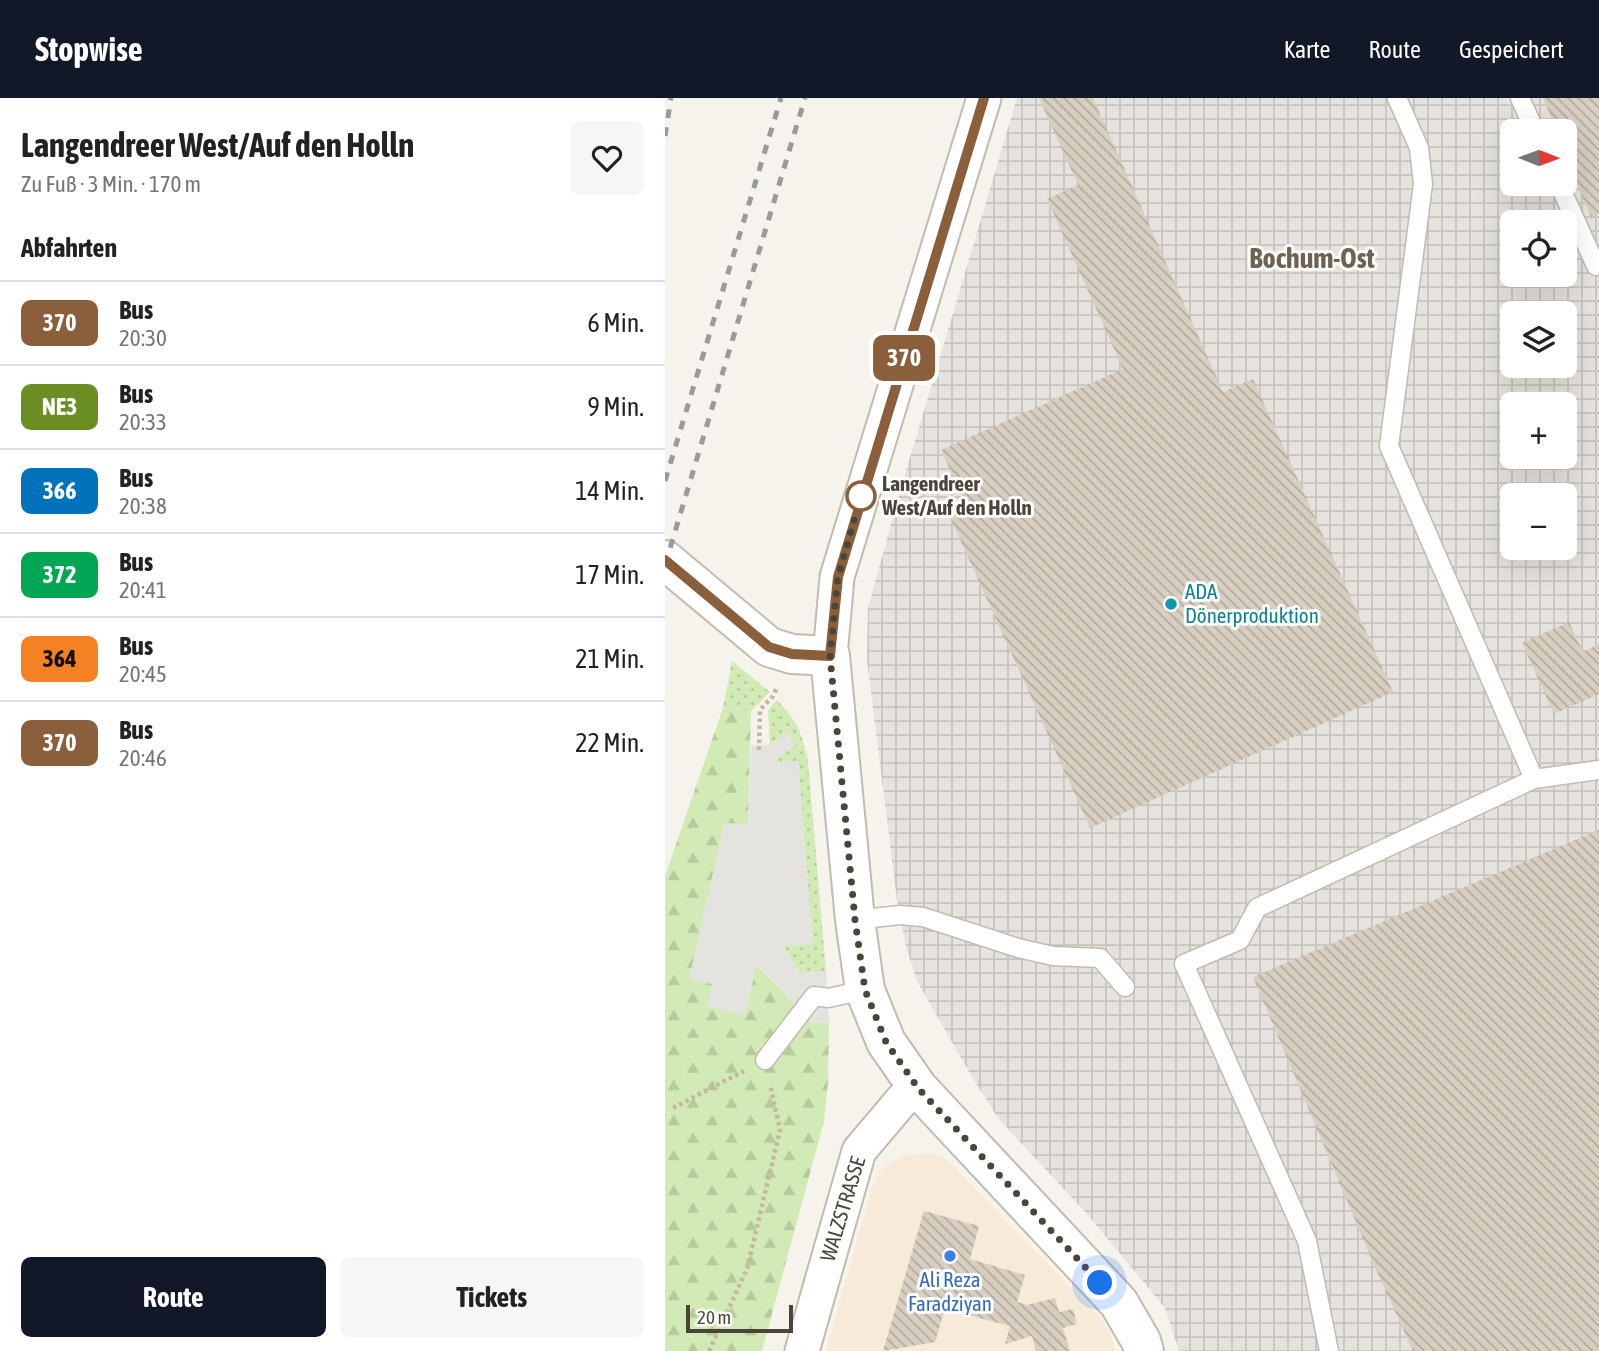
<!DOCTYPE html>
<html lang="de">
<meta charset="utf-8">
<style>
:root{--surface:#fff;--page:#f6f6f6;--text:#222;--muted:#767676;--line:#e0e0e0;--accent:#111827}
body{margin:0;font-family:"Asap Condensed",sans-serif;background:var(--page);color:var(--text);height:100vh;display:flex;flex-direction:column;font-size:26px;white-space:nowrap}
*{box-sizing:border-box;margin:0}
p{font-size:23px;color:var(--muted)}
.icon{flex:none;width:38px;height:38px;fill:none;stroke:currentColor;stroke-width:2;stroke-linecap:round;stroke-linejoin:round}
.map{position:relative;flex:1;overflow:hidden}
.sheet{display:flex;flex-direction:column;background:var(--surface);width:665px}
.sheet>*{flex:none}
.badge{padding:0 14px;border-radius:10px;font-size:24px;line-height:46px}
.needle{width:46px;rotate:91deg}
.tools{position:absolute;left:835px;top:21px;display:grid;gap:14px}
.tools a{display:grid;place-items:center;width:77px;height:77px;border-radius:10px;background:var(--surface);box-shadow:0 7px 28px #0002;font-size:35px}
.scale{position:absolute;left:21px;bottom:18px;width:107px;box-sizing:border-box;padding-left:7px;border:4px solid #4b4439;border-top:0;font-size:19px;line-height:24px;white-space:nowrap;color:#4b4439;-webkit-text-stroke:5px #fff;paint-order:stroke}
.you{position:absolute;width:35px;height:35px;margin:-18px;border:5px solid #fff;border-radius:50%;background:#1a73e8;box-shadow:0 0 0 10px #1a73e833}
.map>.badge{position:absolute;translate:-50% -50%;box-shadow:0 0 0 4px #fff}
h2{padding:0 21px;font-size:26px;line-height:63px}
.round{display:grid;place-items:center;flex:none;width:74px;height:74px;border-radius:10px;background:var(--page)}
.overview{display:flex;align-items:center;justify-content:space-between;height:119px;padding:0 21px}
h1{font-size:33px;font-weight:700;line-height:52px}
.cta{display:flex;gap:14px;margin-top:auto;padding:14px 21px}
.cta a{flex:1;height:80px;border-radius:10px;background:var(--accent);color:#fff;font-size:28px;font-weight:700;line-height:80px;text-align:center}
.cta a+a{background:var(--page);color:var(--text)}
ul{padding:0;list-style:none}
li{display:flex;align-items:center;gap:21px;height:84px;padding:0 21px;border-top:2px solid var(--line)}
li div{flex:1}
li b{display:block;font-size:26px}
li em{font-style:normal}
li .badge{min-width:77px;font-weight:700;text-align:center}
header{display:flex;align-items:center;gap:42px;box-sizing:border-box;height:98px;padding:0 35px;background:var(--accent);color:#fff}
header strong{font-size:33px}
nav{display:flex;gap:38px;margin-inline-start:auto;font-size:24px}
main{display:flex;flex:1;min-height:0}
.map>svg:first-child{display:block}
</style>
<header>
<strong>Stopwise</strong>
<nav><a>Karte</a><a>Route</a><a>Gespeichert</a></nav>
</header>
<main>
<section class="sheet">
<div class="overview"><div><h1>Langendreer West/Auf den Holln</h1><p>Zu Fuß · 3 Min. · 170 m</p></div><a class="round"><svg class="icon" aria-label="heart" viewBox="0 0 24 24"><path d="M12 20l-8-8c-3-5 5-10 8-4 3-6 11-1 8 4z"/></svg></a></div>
<h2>Abfahrten</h2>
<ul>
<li><span class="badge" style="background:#8b5e3c;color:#fff">370</span><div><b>Bus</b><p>20:30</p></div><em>6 Min.</em></li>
<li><span class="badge" style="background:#6b8e23;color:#fff">NE3</span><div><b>Bus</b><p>20:33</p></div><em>9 Min.</em></li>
<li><span class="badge" style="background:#0072bc;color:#fff">366</span><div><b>Bus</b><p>20:38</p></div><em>14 Min.</em></li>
<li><span class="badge" style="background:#00a651;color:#fff">372</span><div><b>Bus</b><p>20:41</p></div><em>17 Min.</em></li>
<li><span class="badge" style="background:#f58220;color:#111">364</span><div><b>Bus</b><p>20:45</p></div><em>21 Min.</em></li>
<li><span class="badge" style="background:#8b5e3c;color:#fff">370</span><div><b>Bus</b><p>20:46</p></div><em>22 Min.</em></li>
</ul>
<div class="cta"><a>Route</a><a>Tickets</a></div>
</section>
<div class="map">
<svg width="934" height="1253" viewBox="0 0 934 1253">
<defs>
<pattern id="industrial-grid" width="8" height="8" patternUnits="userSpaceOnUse" patternTransform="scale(1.75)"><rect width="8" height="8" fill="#e6e2dd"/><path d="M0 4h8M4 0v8" fill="none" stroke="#c7c3be"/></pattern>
<pattern id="green-dots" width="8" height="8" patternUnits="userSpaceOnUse" patternTransform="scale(1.75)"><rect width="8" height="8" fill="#d2eab5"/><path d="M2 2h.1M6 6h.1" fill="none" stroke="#b6ca9c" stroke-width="1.8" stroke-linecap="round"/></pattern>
<pattern id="forest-firs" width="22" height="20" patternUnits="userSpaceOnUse" patternTransform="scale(1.75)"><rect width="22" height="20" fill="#d2eab5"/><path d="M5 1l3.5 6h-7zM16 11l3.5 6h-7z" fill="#b6ca9c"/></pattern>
<pattern id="building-back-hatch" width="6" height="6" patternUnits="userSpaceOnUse" patternTransform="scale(1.75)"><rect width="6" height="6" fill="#d8cfc1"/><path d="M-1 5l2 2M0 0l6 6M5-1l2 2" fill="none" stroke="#b1aa9e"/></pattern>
</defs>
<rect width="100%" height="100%" fill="#f6f3ec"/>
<!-- commercial -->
<path fill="#f7ead8" d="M265 1055 278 1059 288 1068 435 1220 446 1237 450 1253H161L206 1093 218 1070 239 1057Z"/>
<!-- industrial -->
<path fill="url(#industrial-grid)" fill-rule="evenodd" d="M352 0H934V1253H514L500 1210 422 1116 333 1020 307 979 252 883 241 849 232 802 202 562 203 510 236 390ZM847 33H900V86H847ZM847 124H900V177H847ZM847 215H900V268H847ZM847 306H900V359H847ZM847 397H900V450H847Z"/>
<!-- green -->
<path fill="url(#green-dots)" d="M67 563 105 594 86 613 58 610Z
M112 602C132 623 137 635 143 663L161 873 135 875 118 848 147 846 133 663 106 665 103 612Z"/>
<!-- forest -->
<path fill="url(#forest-firs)" d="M58 610 86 613 83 726H59L91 866 147 924 164 925 163 983 159 1023 97 1253H0V778Z"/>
<!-- parking -->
<path fill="#e5e3e0" d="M122 634 131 647 107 664 133 663 148 846 118 849 135 875 161 873 164 925 147 924 92 866 80 917 42 909 47 886 24 881 59 725 83 726 86 647H104Z"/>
<!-- building -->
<path fill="url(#building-back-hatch)" d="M374 0H428L558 294 588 281 728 594 425 730 284 417 302 409 276 352 458 271 382 101 413 87Z
M878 0H934V115L926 119 900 58V33H892Z
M904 524 918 554 934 546V596L889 616 857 545Z
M934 732V1253H748L709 1167 588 879Z
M259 1113 314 1128 305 1161 360 1177 352 1204 362 1207 390 1200 394 1214 408 1211 412 1226 398 1230 405 1253H371L367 1238 340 1246 345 1228 280 1211 270 1244 218 1253Z"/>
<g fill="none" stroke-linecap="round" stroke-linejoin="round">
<defs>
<path id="service" d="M855 0 870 33
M894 86 931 168 934 167
M869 681 934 672
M190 822 235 817 258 819 353 850 388 858 435 860 460 889
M100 962 149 898 163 900 200 892
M664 1253 642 1143 519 866 575 842 592 810 869 681 724 348 758 86 754 50 732 0"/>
<path id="minor" d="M165 558 172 479 319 0
M137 1253 194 1053 238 1001 253 990"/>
<path id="tertiary" d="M0 462 104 549 127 556 165 558 190 822 200 892 221 944 253 990 454 1205 476 1243 479 1253"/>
</defs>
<!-- service casing -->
<use href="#service" stroke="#c2bbae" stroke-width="21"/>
<!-- minor casing -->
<use href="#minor" stroke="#c2bbae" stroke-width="37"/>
<!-- tertiary casing -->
<use href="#tertiary" stroke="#c2bbae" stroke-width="42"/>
<!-- path -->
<path stroke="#c4b79f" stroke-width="4.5" stroke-dasharray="3.5 3.5" stroke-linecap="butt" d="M94 652 95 612 108 598 112 589
M8 1010 79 973
M44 1253 82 1171 115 1032 105 986"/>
<!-- service -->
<use href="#service" stroke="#fff" stroke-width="18"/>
<!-- minor -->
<use href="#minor" stroke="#fff" stroke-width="33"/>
<!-- tertiary -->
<use href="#tertiary" stroke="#fff" stroke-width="38"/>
<!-- rail -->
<path stroke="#9a9a9a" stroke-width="5" stroke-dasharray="9 9" stroke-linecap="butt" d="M0 38 6 0
M0 383 116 0
M0 467 140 0"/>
</g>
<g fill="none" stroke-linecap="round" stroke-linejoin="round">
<defs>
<path id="line" d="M0 462 104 549 127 556 165 558 173 479 319 0"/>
</defs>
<!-- line casing -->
<use href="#line" stroke="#fff" stroke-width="16"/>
<!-- line -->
<use href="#line" stroke="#8b5e3c" stroke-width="10"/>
<!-- walk -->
<path stroke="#4b4439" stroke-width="7" stroke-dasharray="0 12.6" d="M196 398 173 479 165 558 190 822 200 892 221 944 253 990 435 1185"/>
</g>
<!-- markers -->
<circle fill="#fff" stroke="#8b5e3c" stroke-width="3.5" cx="196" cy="398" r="14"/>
<circle fill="#0f9aa8" stroke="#fff" stroke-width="2.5" cx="506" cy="506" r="7"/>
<circle fill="#3f7fe0" stroke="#fff" stroke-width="2.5" cx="285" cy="1158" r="7"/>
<g text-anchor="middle" stroke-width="6" stroke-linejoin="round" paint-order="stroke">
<!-- stop labels -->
<g font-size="21" font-weight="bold" fill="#4b4439" stroke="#fff" text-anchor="start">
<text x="217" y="393">Langendreer<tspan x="217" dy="24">West/Auf den Holln</tspan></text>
</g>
<!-- culture labels -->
<g font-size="21" fill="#0d838f" stroke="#fff" text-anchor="start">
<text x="520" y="501">ADA<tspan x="520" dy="24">Dönerproduktion</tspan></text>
</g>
<!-- street labels -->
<g font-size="21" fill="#4b4439" stroke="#fff">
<text transform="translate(178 1111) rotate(-73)" y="7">WALZSTRASSE</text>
</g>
<!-- shop labels -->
<g font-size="21" fill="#366cbe" stroke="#fff">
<text x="285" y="1189">Ali Reza<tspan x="285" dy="24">Faradziyan</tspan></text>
</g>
<!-- district labels -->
<g font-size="28" font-weight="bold" fill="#6e6250" stroke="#fff">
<text x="647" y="170">Bochum-Ost</text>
</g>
</g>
</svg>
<div class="tools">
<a><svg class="needle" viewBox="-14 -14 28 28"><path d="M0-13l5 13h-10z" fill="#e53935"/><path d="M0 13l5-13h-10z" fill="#767676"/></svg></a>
<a><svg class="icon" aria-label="locate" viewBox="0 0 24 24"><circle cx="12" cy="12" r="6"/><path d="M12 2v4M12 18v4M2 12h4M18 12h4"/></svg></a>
<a><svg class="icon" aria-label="layers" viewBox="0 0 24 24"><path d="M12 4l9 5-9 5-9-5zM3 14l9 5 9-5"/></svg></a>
<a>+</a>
<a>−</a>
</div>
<div class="scale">20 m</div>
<div class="you" style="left:435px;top:1185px"></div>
<b class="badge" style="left:239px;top:260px;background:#8b5e3c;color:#fff">370</b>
</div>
</main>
